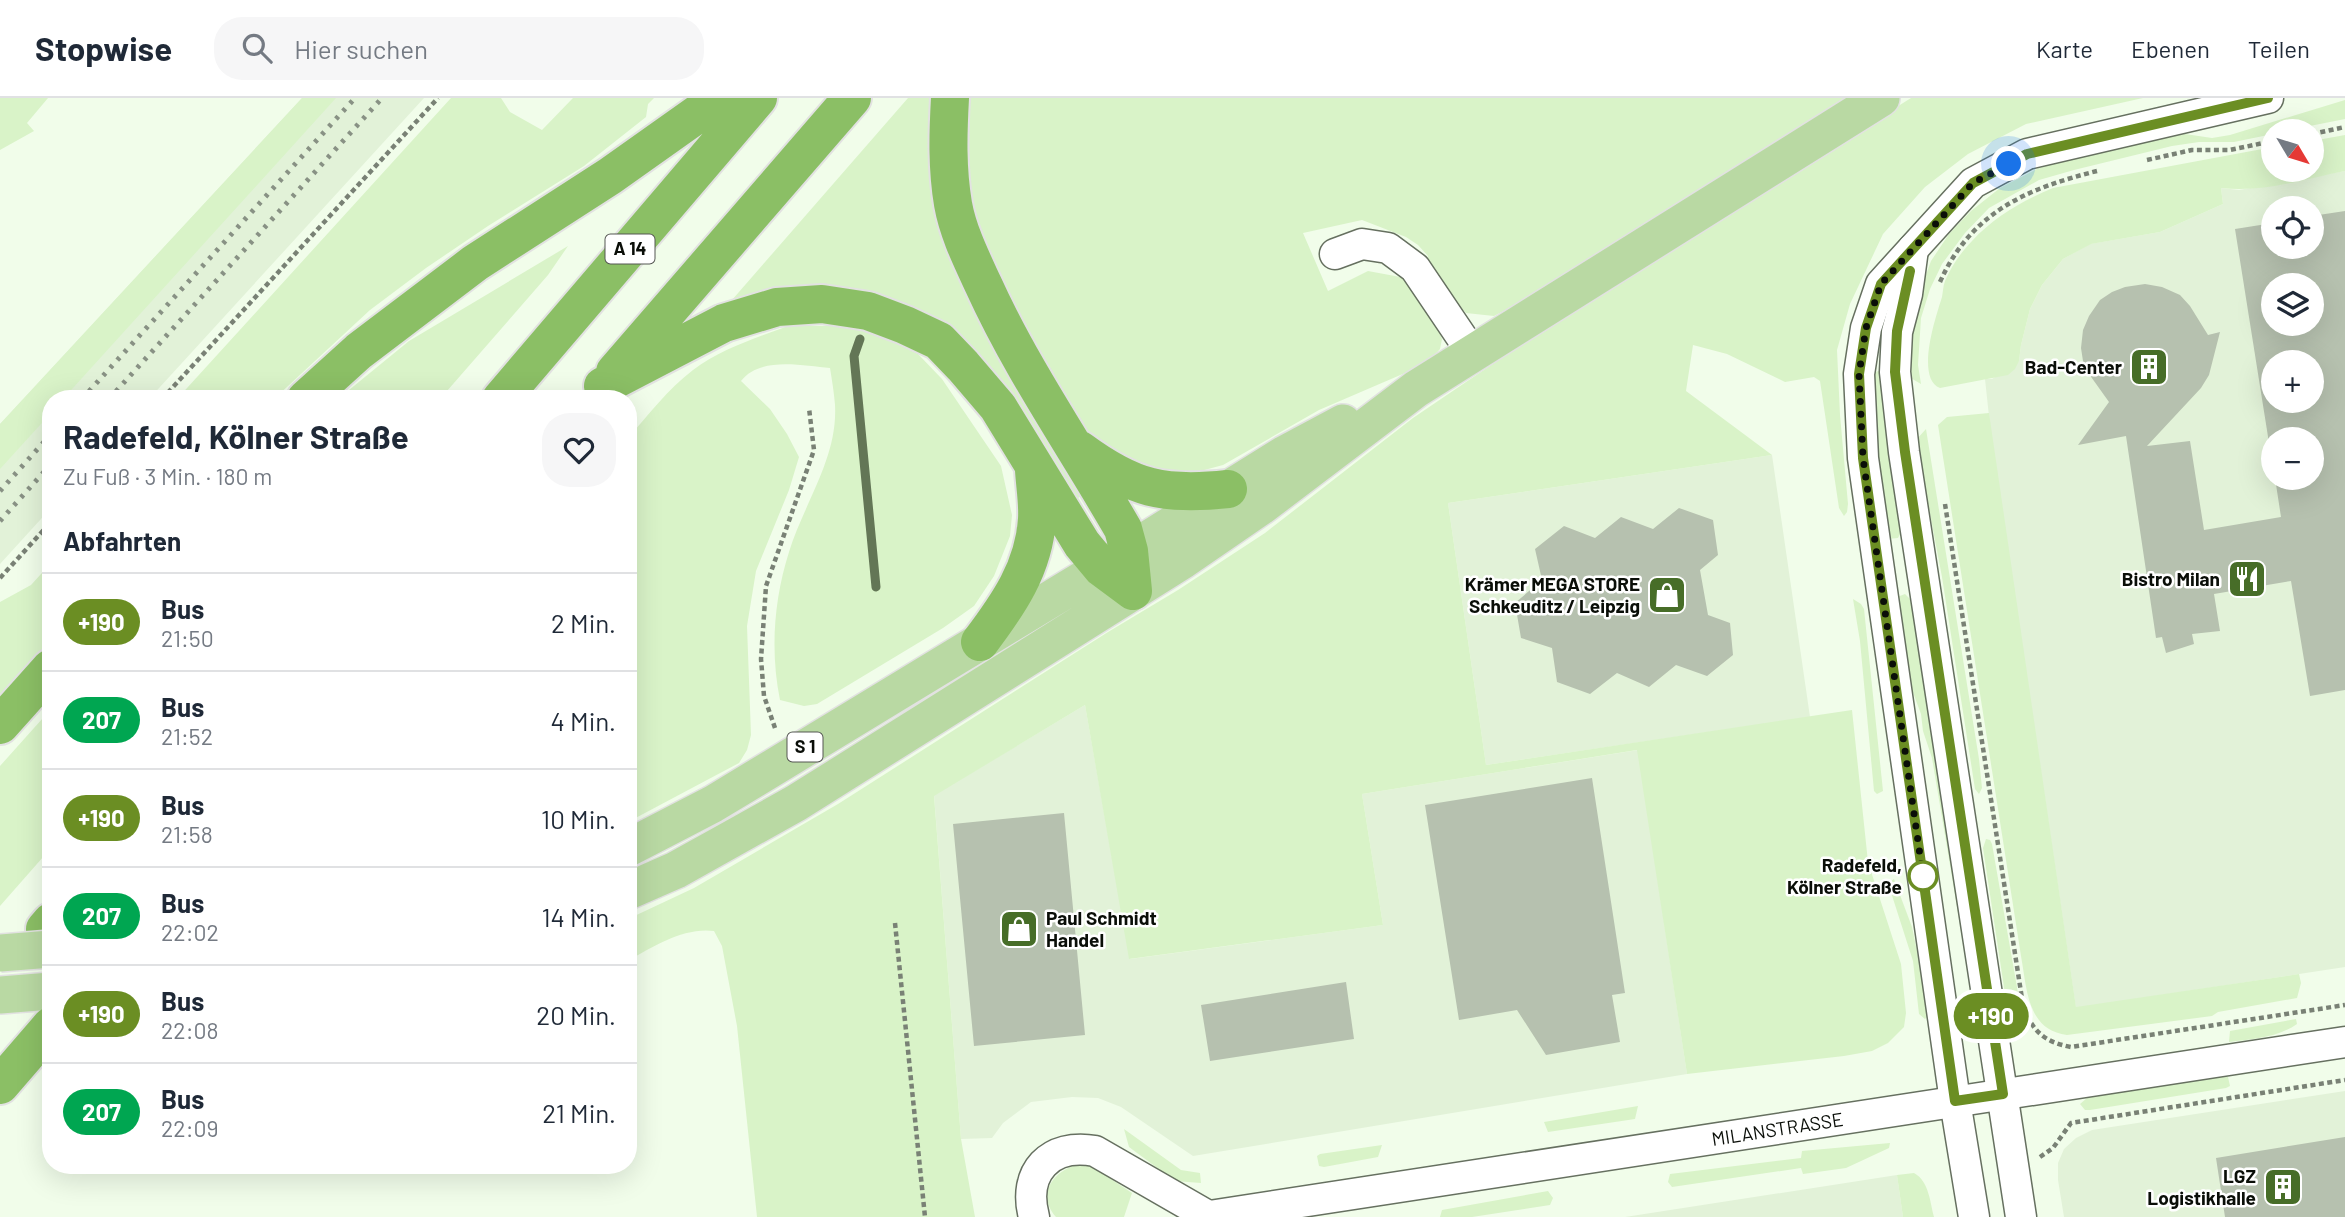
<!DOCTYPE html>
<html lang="de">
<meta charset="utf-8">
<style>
:root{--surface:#fff;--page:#f6f6f7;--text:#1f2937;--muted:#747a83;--line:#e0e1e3}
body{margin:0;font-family:Barlow,sans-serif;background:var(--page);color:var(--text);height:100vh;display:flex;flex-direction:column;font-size:26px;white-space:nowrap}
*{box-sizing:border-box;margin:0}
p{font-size:23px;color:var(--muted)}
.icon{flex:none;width:38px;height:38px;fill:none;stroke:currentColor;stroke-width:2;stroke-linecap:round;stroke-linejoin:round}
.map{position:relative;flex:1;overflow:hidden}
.drawer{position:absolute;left:42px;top:292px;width:595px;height:784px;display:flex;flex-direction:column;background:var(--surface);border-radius:28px;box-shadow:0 7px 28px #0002}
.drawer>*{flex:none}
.badge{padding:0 14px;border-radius:23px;font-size:24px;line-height:46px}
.needle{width:46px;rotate:128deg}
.controls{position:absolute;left:2261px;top:21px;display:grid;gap:14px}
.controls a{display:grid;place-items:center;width:63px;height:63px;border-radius:50%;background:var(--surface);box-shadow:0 7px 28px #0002;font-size:35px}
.you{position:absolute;width:35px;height:35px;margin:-18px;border:5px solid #fff;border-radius:50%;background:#1a73e8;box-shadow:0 0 0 10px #1a73e833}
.map>.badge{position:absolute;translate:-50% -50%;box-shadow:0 0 0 4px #fff}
h2{padding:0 21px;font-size:26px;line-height:63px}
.round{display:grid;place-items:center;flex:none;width:74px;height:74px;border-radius:28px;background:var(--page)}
.head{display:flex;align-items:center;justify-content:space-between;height:119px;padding:0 21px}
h1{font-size:33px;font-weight:700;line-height:52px}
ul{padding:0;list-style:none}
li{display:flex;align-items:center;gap:21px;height:98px;padding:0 21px;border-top:2px solid var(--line)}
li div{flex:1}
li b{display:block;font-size:26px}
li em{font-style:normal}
li .badge{min-width:77px;font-weight:700;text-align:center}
header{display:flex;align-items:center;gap:42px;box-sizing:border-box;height:98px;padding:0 35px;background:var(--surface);border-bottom:2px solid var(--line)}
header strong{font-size:33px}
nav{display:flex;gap:38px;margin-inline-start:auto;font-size:24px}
.search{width:490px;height:63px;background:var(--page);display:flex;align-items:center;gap:18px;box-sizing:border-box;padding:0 24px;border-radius:28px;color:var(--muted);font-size:26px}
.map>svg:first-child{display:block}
</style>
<header>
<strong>Stopwise</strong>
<div class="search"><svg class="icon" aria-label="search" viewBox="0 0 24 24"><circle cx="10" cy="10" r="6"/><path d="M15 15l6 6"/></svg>Hier suchen</div>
<nav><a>Karte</a><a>Ebenen</a><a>Teilen</a></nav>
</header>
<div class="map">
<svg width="2345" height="1119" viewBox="0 0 2345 1119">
<rect width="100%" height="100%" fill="#f1fdea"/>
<!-- built -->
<path fill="#e2f2d8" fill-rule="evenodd" d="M302 0H424L149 301H51V410L0 466V326Z
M2345 73V869L2076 910 1991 337 1985 281H1992L2019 263 2021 247 2030 211 2042 187 2063 161 2090 146 2160 134 2223 106 2221 90 2239 92ZM2273 110H2312V149H2273ZM2273 187H2312V226H2273ZM2273 264H2312V303H2273ZM2273 341H2312V380H2273Z
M1772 357 1810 619 1486 667 1448 405Z
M1085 607 1130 861 1383 827 1362 696 1638 652 1687 976 1193 1058 1121 1009 1098 1000 1072 999 1031 1004 1003 1025 992 1040 961 1041 934 697Z
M2345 993V1119H2064L2058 1082V1065L2064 1051 2076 1040 2092 1032Z
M1897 1077 1903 1119H1625Z"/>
<!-- green -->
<path fill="#d9f3c8" d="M0 0H48L27 25 34 33 0 52Z
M302 0H336L63 301H51V315L0 371V326Z
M451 0H501L510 14 542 32 573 0H654L648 6 646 19 584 68 488 128 426 170 370 212 274 301H177Z
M908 0H937L933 31 1087 394 1072 404 1006 290 987 267 963 244 725 210Z
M965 0H1850L1517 206 1494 218 1466 215 1429 176 1428 158 1418 147 1406 139 1362 122 1303 135 1328 193 1368 173 1411 181 1421 189 1442 241 1440 251 1432 260 1412 272 1319 312 1223 367 1186 377 1150 375 1078 330 1012 215 980 139 970 103Z
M1911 0H2143L2026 26 1968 56 1925 89 1883 136 1850 206 1837 252 1840 317 1848 406 1847 414 1844 418 1839 410 1820 283 1814 279 1785 284 1727 256 1693 247 1686 293 1772 357 1448 405 1486 667 1852 612 1868 764 1901 866 1906 915 1904 929 1888 945 1872 953 1844 958 1687 976 1637 652 1362 696 1383 827 1129 861 1085 607 934 698 961 1041 975 1119H757L737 928 722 848 714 833C685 829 653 848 628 863V821L694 790 838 706 1108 534 1178 492 1265 435 1413 320 1466 284 1560 221Z
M2345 2V21L2285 33H2273V36L2234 44H2199L2172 48 2074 72 2039 82 1989 110 1965 135 1942 166 1930 191 1921 220 1918 267 1921 286 1909 279 1910 220 1931 163 1949 136 1971 113 2000 90 2037 71 2070 60 2185 36 2212 40 2230 37Z
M2345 37V73C2304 81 2264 95 2221 90L2223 106 2160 134 2091 146 2063 161 2042 187 2030 211 2021 247 2019 263 2015 271 2008 277 1940 290C1915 280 1936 218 1942 199 1943 194 1943 188 1945 183 1951 169 1961 154 1972 143 1994 119 2024 102 2053 90L2273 49V72H2312V43Z
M568 148 548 177 440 301H338L409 243Z
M788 228H842L877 236 918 256 942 281 1001 368 1012 417 1010 438 994 478 974 508 943 530 817 606 804 608 780 602C770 553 774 501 789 454 804 405 838 360 835 307 834 295 832 282 830 270 803 268 760 258 741 283L770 311 787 336 799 359 789 392 756 473 747 528 751 637 747 652 739 665 628 724V340C649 316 668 291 693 272 721 251 756 240 788 228Z
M1880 272 1883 274 1881 289 1904 429 1898 440 1887 441 1883 436 1872 276Z
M1989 315 2076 909 2299 876 2301 885 2297 900 2218 914 2212 918 2067 937C2027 932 2027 891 2021 858L1938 327 1947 319Z
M1926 331 1979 661 1982 690 1979 696 1975 691 1942 479 1916 342Z
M51 465V544L0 600V504L31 487Z
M1905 496 1913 504 1974 910 1932 660 1923 633 1921 616 1911 589 1897 499Z
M1853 501 1861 506 1864 511 1883 693 1877 696 1874 693 1860 543Z
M51 611V750L0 808V668Z
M1986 741 1990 742 1992 746 2018 895 2014 903 2007 900 2005 896 1983 750Z
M1894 781 1912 829 1929 912V917L1925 921 1919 916 1913 863 1888 785Z
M2296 921 2297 926C2277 940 2252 941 2229 944L2230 933Z
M2222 977 2228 979 2230 988 2226 990 2090 1012H2085L2080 1006 2087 1000Z
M1638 1008 1635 1021 1548 1034 1544 1024Z
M1124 1031 1181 1072 1200 1075 1201 1085 1175 1083 1129 1049Z
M1890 1045 1889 1050 1846 1070 1803 1076 1801 1070 1672 1089 1668 1084 1670 1076 1801 1060 1802 1053Z
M1382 1047 1378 1059 1324 1069 1319 1068 1317 1058 1320 1056Z
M1087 1065 1132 1095 1124 1119H1056C1033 1093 1059 1067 1087 1065Z
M1914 1075C1929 1083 1930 1104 1934 1119H1903L1897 1077Z
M1548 1093 1553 1100 1550 1107 1472 1119H1440L1442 1112Z"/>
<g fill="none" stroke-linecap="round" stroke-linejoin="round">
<!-- stream -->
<path stroke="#637656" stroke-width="9" d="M860 241 854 258 876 489"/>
</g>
<!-- building -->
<path fill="#b6c1af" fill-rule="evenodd" d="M2345 113V592L2310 598 2291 483 2214 496 2220 533 2192 536 2194 546 2166 555 2162 539 2156 540 2126 338 2078 347 2109 304 2089 276 2083 263 2081 250 2083 232 2089 218 2100 202 2112 194 2125 189 2145 186 2162 189 2180 197 2190 208 2208 237 2220 234 2209 277 2201 290 2147 348 2190 343 2204 432 2281 419 2275 380H2312V341H2273V370L2235 131 2273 125V149H2312V118ZM2273 187H2312V226H2273ZM2273 264H2312V303H2273Z
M1679 410 1713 422 1718 457 1700 472 1708 517 1730 525 1733 557 1707 578 1676 567 1649 589 1617 575 1590 596 1557 584 1552 550 1521 540 1515 505 1542 482 1535 451 1564 428 1595 440 1621 419 1653 431Z
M1592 680 1625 895 1612 897 1620 944 1546 957 1517 912 1459 922 1425 707Z
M1064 715 1085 937 974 948 953 726Z
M1346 884 1354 941 1210 963 1201 907Z
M2345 1039V1119H2225L2216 1060Z"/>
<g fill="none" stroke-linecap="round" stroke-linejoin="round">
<defs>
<g id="minor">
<path d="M1913 151 1907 196 1897 234 1895 274 1904 354 2021 1119"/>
<path d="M1335 156 1362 146 1388 150 1415 170 1473 256"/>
<path d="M1034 1119C1022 1074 1050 1045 1095 1053L1208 1118"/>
<path id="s1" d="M1203 1119 2345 944"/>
<path d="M1974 1119 1955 1003 1863 360 1859 276 1866 230 1881 186 1973 85 2027 56 2268 0"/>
</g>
<path id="major" d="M628 750 713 706 1102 470 1285 356 1343 325
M628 793 676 772 796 705 1183 462 1263 407 1416 291 1881 0
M0 897 51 893"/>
<path id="highway" d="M950 0C948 36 947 70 953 106 958 134 971 160 983 186 1022 272 1076 349 1123 431L1129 453 1133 493
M615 274 852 0
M603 288 724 225 777 209 822 206 868 213 905 227 939 243 963 268 998 309 1082 446 1102 470 1133 493
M306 301 359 253 475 165 610 78 720 0
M501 301 758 0
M1080 352C1133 391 1164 398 1228 391
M980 544C1008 507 1034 470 1037 421 1038 405 1035 388 1034 372
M0 627 51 570
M45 831 51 824
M0 987 51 928"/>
</defs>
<!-- minor casing -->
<use href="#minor" stroke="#667060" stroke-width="33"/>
<!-- major casing -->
<use href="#major" stroke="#e2e2e1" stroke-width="40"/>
<!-- highway casing -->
<use href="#highway" stroke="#e2e2e1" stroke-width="42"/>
<!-- path -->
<path stroke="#798175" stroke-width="4.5" stroke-dasharray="5 3.5" stroke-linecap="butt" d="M2312 36 2345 29
M2147 62 2192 52H2230L2273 43
M1940 184C1971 114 2028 90 2097 73
M162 301 438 0
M1945 406 2023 907C2032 933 2044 944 2071 949L2345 907
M0 480 51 424
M775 630 764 598 761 561 766 488 814 352 809 310
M895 825 925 1119
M2040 1059 2053 1050 2071 1025 2345 982"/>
<!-- minor -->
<use href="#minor" stroke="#fff" stroke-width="30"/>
<!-- major -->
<use href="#major" stroke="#b9d9a3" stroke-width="37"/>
<!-- highway -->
<use href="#highway" stroke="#8bbf65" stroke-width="38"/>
<!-- rail -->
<path stroke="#889184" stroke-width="5" stroke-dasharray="3.5 7" stroke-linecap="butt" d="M82 301 355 0
M109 301 382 0
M0 393 51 336
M0 423 51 366"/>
<defs>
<path id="major-bridge" d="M0 855 51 851"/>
</defs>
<!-- major-bridge casing -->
<use href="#major-bridge" stroke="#e2e2e1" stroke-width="40" stroke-linecap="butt"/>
<!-- major-bridge -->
<use href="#major-bridge" stroke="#b9d9a3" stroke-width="37"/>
</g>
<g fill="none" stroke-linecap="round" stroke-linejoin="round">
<defs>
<path id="line" d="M1910 173 1897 233 1895 274 1905 354 2003 996 1955 1003 1863 360 1859 276 1866 230 1881 186 1973 85 2027 56 2268 0"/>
</defs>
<!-- line casing -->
<use href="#line" stroke="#fff" stroke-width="16"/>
<!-- line -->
<use href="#line" stroke="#6b8e23" stroke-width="10"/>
<!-- walk -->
<path stroke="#0a0e08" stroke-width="7" stroke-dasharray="0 12.6" d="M1923 778 1863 360 1859 276 1866 230 1881 186 1973 85 2009 66"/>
</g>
<!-- icons -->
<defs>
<symbol id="building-square" viewBox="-11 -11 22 22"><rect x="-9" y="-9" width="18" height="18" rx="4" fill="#476d28" stroke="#fff"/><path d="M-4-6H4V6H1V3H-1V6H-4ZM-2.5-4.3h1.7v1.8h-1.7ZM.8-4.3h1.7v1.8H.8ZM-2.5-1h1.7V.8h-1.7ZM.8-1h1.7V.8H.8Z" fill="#fff"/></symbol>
<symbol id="restaurant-square" viewBox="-11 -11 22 22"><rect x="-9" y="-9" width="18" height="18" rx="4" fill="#476d28" stroke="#fff"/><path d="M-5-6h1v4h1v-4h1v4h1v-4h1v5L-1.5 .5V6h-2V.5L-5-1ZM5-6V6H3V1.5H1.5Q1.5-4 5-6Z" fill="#fff"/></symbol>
<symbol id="shop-square" viewBox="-11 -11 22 22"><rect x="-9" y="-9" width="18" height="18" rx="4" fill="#476d28" stroke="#fff"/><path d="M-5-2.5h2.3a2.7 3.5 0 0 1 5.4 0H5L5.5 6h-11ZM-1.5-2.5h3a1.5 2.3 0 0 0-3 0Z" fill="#fff"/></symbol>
</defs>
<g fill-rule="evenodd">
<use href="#building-square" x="2127" y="247" width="44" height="44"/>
<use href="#restaurant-square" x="2225" y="459" width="44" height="44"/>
<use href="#shop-square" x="1645" y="475" width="44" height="44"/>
<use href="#shop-square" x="997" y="809" width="44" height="44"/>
<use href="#building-square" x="2261" y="1067" width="44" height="44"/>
</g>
<!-- markers -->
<circle fill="#fff" stroke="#6b8e23" stroke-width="3.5" cx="1923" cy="778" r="14"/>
<g text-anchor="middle" stroke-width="5" stroke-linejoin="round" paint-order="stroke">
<!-- shield labels -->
<g fill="#fff" stroke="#545652" stroke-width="2">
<rect x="605.5" y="136.5" width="49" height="29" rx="5"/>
<rect x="787.5" y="634.5" width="35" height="29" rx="5"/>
</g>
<g font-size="18" font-weight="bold" fill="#0a0e08">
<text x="630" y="157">A 14</text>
<text x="805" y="655">S 1</text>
</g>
<!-- poi labels -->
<g font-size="19" font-weight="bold" fill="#0a0e08" stroke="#fff" text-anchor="end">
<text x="2122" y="276">Bad-Center</text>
<text x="2220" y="488">Bistro Milan</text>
<text x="1640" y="493">Krämer MEGA STORE<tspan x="1640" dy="22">Schkeuditz / Leipzig</tspan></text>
<text x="1046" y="827" text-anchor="start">Paul Schmidt<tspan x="1046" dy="22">Handel</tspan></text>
<text x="2256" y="1085">LGZ<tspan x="2256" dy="22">Logistikhalle</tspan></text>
</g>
<!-- stop labels -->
<g font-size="19" font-weight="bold" fill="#0a0e08" stroke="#fff" text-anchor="end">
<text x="1902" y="774">Radefeld,<tspan x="1902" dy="22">Kölner Straße</tspan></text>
</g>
<!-- street labels -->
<g font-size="19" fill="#0a0e08" stroke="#fff">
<text dy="7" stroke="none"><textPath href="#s1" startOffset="581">MILANSTRASSE</textPath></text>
</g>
</g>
</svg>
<div class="controls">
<a><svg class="needle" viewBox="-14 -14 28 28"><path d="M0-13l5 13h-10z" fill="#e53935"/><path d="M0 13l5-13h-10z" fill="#747a83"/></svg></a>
<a><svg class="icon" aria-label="locate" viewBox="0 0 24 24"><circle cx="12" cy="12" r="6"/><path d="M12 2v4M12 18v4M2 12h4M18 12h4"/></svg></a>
<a><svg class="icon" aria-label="layers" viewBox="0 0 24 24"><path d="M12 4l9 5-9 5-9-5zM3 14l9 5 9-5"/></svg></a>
<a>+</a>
<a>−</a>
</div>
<div class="you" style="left:2009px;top:66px"></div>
<b class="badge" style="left:1991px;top:918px;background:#6b8e23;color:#fff">+190</b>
<section class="drawer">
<div class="head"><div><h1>Radefeld, Kölner Straße</h1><p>Zu Fuß · 3 Min. · 180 m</p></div><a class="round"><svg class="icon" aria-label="heart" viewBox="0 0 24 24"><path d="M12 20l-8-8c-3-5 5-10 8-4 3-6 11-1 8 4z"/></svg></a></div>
<h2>Abfahrten</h2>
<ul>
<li><span class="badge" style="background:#6b8e23;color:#fff">+190</span><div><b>Bus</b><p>21:50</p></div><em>2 Min.</em></li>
<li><span class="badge" style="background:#00a651;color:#fff">207</span><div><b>Bus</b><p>21:52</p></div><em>4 Min.</em></li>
<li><span class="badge" style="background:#6b8e23;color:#fff">+190</span><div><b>Bus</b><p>21:58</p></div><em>10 Min.</em></li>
<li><span class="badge" style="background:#00a651;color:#fff">207</span><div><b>Bus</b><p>22:02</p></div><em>14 Min.</em></li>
<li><span class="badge" style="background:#6b8e23;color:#fff">+190</span><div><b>Bus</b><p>22:08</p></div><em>20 Min.</em></li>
<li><span class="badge" style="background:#00a651;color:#fff">207</span><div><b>Bus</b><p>22:09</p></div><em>21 Min.</em></li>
</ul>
</section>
</div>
